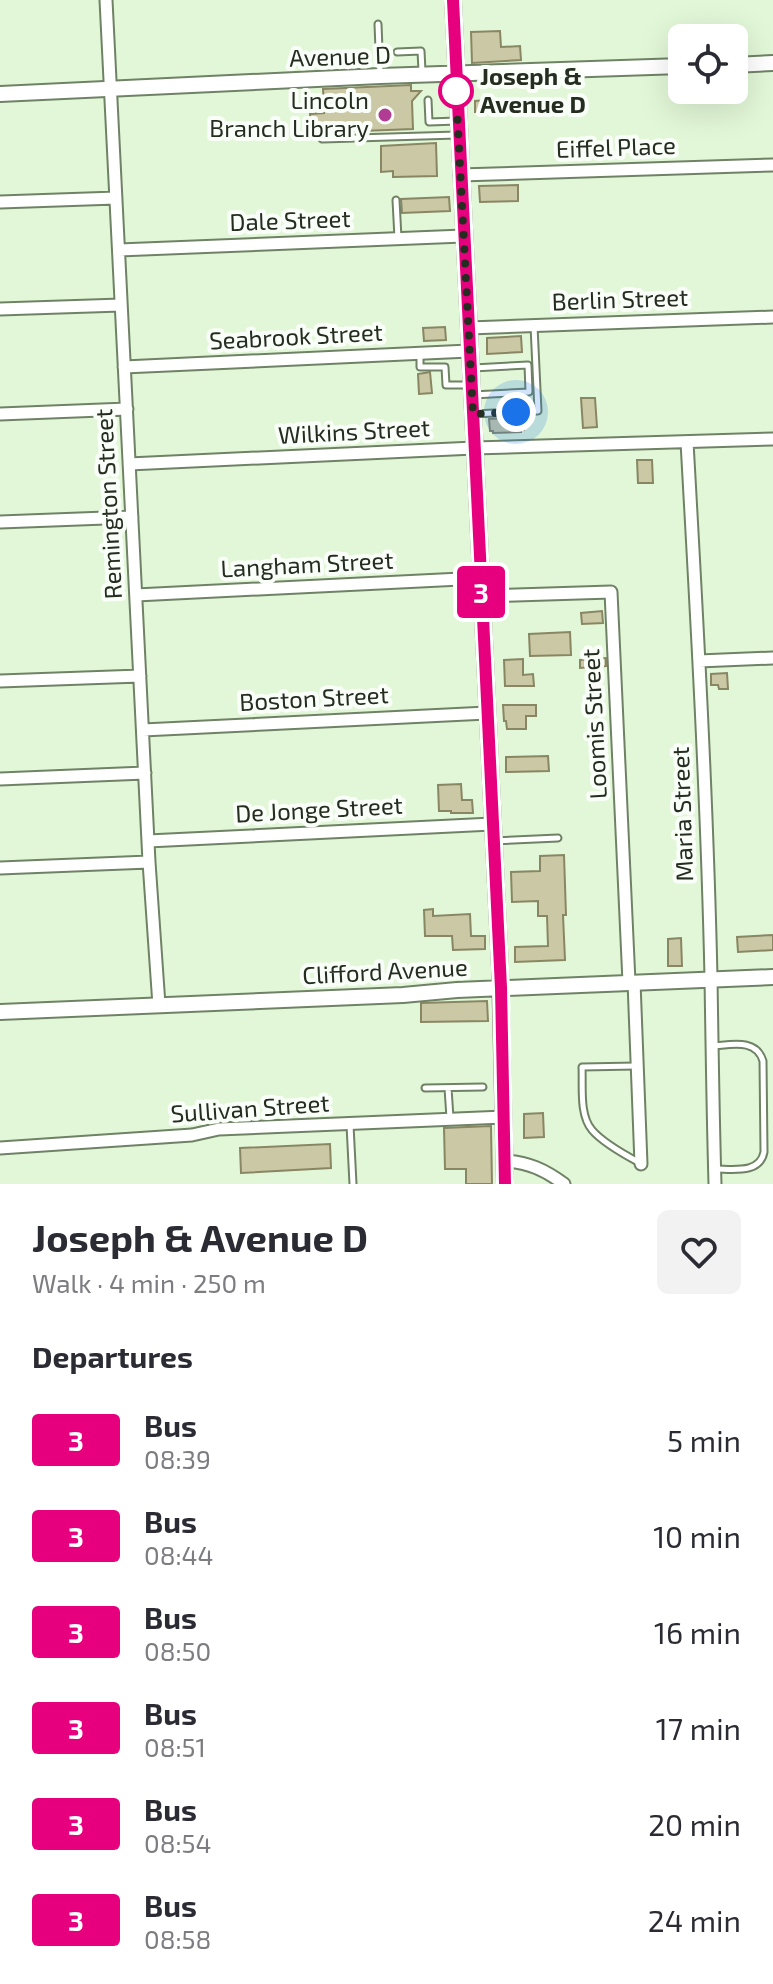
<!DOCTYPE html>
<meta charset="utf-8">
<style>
:root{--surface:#fff;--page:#f2f2f3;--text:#2b2b33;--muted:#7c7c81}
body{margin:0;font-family:"Exo 2",sans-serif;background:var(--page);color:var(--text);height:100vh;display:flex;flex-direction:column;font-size:30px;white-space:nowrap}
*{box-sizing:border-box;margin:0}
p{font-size:26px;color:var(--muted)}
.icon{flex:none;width:44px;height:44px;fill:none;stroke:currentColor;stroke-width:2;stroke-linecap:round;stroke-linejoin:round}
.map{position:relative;height:1184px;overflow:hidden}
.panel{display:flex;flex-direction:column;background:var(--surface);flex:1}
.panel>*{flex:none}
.badge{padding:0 16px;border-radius:6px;font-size:28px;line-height:52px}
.controls{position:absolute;left:668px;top:24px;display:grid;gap:16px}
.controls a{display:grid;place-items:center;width:80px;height:80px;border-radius:12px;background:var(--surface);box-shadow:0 8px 32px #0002;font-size:40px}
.you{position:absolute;width:40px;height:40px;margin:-20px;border:6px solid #fff;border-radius:50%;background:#1a73e8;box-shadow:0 0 0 12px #1a73e833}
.map>.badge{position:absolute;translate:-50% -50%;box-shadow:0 0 0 4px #fff}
h2{padding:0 32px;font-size:30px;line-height:72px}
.round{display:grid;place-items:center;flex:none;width:84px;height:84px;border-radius:12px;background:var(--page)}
.head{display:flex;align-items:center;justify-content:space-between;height:136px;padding:0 32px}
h1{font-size:38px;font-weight:700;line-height:60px}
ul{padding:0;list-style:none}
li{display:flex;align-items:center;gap:24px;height:96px;padding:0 32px}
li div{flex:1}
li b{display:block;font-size:30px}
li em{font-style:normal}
li .badge{min-width:88px;font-weight:700;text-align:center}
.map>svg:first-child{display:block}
</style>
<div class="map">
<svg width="773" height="1184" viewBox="0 0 773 1184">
<rect width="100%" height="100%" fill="#e2f7d7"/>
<!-- building -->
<path fill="#cbc8a5" stroke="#898664" stroke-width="2" d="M500 31 501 47 520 46 521 60 472 63 471 32Z
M411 85V91H421L412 101 413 129 311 133 310 114 324 113 323 89Z
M503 99 504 111 475 112V101Z
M436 143 437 176 393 177V171L381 172V146Z
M518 185V201L480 202 479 186Z
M449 197 450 211 402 213 401 199Z
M445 327 446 340 424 341 423 328Z
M521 336 522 352 487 354V338Z
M430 372 432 393 419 394 418 374Z
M581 398H595L597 427 583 428Z
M524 417V430H521V432L493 433V431H490L489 419Z
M637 460H652L653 483H638Z
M602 611 603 623 582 624 581 613Z
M570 632 571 655 530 656 529 634Z
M606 658V666L580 668V660Z
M523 659V675L533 674 534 686H505L504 660Z
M727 673 728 689H719L718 685H711V674Z
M503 705H536V716H526V729H507L506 721H504Z
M548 756 549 771 506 772V757Z
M461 784 462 800H472L473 813H451V811H439L438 785Z
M564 855 566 915H563L565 960 515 962V947L548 946 547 916H538V901L512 902 511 872 540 871V856Z
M433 909V916L470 914 471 936H485V949L453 950 452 936H425L424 910Z
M773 935V950L738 952 737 937Z
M681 938 682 966H668V939Z
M487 1001 488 1021 421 1022V1003Z
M543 1113 544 1137 524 1138V1114Z
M491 1126 492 1184H466V1169H445L444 1128Z
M330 1144 331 1168 241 1173 240 1148Z"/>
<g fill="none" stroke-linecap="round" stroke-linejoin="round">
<defs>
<path id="lane" d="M378 24 380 75
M397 52 421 51 422 71
M428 100 429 122 457 121
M322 139 457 135
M396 200 398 238
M420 354V367H445L446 385H471
M473 395 529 392 528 365 473 368
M473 414 538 411 534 326
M494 841 558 838
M712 1046C731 1045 756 1038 763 1061L764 1152C760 1174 733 1169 715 1169
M636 1066 582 1067C583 1086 579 1115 592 1130 603 1143 625 1155 640 1163
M425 1088 483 1087
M448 1088 450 1118
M350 1125 353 1184"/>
<path id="street" d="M106 0 149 862 159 1005
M460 175 773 165
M0 202 116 198
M119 250 463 236
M0 309 121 305
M469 328 773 317
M124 367 469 351
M0 414 127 409
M687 442C697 620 707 799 711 977 712 1046 713 1115 715 1184
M129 464 474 448 773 439
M0 522 132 517
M136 595 481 578
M482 596 611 592 629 982
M699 661 773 658
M0 681 140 676
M143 730 487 713
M0 779 145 773
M148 841 492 824
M0 868 149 862
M634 982 641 1164
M0 1148 192 1135 219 1129 504 1117
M505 1161C528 1162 545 1170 564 1184"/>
<path id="secondary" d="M453 0 500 968 505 1184
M734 65 773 63
M0 94 380 76 682 66
M0 1012 403 995 457 990 773 977"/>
</defs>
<!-- lane casing -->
<use href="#lane" stroke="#6f8265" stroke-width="9"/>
<!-- street casing -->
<use href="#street" stroke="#6f8265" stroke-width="15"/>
<!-- secondary casing -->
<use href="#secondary" stroke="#6f8265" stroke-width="18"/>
<!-- lane -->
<use href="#lane" stroke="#fff" stroke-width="5"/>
<!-- street -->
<use href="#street" stroke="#fff" stroke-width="11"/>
<!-- secondary -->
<use href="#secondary" stroke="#fff" stroke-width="14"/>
</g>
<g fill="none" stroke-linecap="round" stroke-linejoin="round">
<defs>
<path id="line" d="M453 0 501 988 505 1184"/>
</defs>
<!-- line casing -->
<use href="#line" stroke="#fff" stroke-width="18"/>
<!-- line -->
<use href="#line" stroke="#e6007e" stroke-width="12"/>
<!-- walk -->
<path stroke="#252d21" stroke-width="8" stroke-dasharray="0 14.4" d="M456 91 473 414 516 412"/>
</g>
<!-- markers -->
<circle fill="#fff" stroke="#e6007e" stroke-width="4" cx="456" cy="91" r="16"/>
<circle fill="#b13c94" stroke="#fafef8" stroke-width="3" cx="385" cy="115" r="8"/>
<g text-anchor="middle" stroke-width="8" stroke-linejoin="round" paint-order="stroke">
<!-- street labels -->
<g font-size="24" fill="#252d21" stroke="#fafef8">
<text transform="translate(340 57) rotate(-2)" y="8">Avenue D</text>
<text transform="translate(616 148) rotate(-2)" y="8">Eiffel Place</text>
<text transform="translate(290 221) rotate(-2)" y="8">Dale Street</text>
<text transform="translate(620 300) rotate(-2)" y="8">Berlin Street</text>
<text transform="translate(296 337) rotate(-3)" y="8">Seabrook Street</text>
<text transform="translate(354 432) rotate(-3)" y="8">Wilkins Street</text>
<text transform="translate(109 504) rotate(-93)" y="8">Remington Street</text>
<text transform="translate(307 565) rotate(-3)" y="8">Langham Street</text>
<text transform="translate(314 699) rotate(-3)" y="8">Boston Street</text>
<text transform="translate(595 724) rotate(-93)" y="8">Loomis Street</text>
<text transform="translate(319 810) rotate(-3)" y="8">De Jonge Street</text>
<text transform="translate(683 814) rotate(-92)" y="8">Maria Street</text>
<text transform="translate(385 972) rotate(-3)" y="8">Clifford Avenue</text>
<text transform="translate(250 1109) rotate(-4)" y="8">Sullivan Street</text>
</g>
<!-- stop labels -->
<g font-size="24" font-weight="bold" fill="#252d21" stroke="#fafef8" text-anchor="start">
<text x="480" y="85">Joseph &amp;<tspan x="480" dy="28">Avenue D</tspan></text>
</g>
<!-- poi labels -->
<g font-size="24" fill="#252d21" stroke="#fafef8" text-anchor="end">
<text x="369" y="109">Lincoln<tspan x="369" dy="28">Branch Library</tspan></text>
</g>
</g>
</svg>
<div class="controls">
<a><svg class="icon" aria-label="locate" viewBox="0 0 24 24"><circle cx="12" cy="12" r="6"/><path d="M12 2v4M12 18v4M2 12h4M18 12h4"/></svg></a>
</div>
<div class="you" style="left:516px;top:412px"></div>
<b class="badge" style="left:481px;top:592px;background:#e6007e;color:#fff">3</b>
</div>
<section class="panel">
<div class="head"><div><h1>Joseph &amp; Avenue D</h1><p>Walk · 4 min · 250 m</p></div><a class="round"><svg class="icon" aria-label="heart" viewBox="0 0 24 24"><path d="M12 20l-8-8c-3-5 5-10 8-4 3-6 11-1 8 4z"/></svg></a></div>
<h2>Departures</h2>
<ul>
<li><span class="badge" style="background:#e6007e;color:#fff">3</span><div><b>Bus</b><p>08:39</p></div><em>5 min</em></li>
<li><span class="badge" style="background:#e6007e;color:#fff">3</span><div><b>Bus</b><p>08:44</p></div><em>10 min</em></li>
<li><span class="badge" style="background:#e6007e;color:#fff">3</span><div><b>Bus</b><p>08:50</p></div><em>16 min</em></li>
<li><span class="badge" style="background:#e6007e;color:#fff">3</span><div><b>Bus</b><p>08:51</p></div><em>17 min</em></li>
<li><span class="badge" style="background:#e6007e;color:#fff">3</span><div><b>Bus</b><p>08:54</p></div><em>20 min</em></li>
<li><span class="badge" style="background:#e6007e;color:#fff">3</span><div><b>Bus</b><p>08:58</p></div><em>24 min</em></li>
</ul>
</section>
